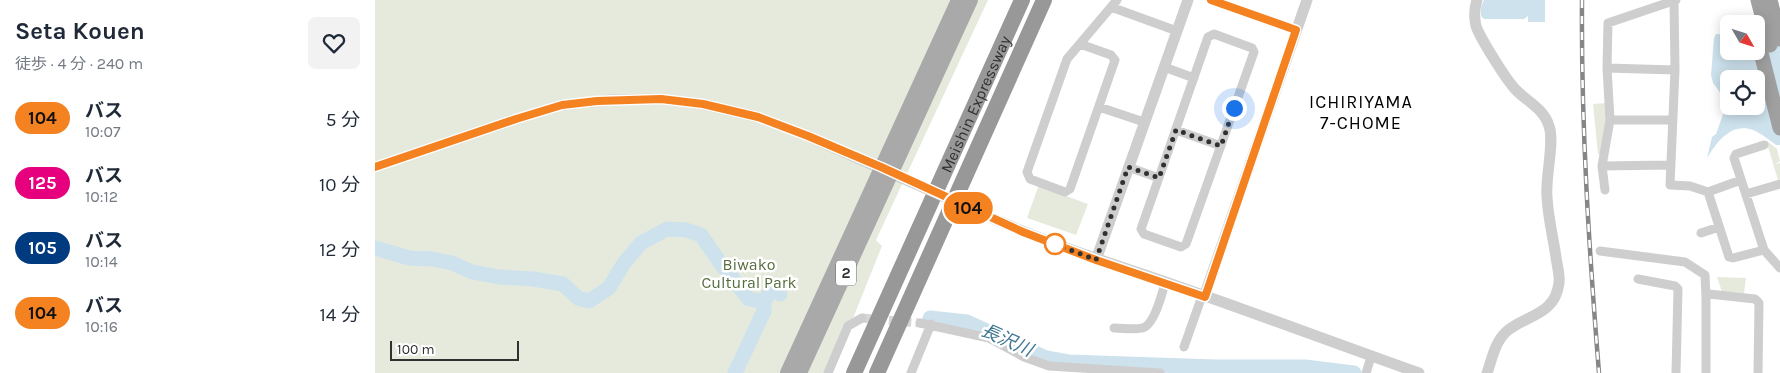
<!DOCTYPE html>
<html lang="ja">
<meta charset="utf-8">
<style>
:root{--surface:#fff;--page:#f2f2f3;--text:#1f2937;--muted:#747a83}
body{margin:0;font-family:Karla,"Noto Sans JP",sans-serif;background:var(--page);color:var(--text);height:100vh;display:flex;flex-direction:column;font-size:19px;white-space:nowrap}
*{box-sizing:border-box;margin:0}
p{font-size:16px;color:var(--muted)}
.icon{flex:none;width:28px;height:28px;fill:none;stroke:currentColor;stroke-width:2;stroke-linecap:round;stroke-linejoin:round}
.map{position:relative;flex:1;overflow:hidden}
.side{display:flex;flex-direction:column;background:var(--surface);width:375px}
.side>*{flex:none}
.badge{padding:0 10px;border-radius:16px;font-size:18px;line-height:32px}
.needle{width:32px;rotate:129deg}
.buttons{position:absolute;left:1345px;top:15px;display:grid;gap:10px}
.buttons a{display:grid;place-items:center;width:45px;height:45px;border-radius:8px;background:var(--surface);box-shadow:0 2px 12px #0003;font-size:25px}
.scale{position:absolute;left:15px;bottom:12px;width:129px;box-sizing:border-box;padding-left:5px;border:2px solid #313131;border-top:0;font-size:14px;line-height:18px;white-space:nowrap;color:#313131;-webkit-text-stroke:4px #fff;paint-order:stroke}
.you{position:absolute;width:25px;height:25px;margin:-12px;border:4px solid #fff;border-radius:50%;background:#1a73e8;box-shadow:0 0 0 8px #1a73e833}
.map>.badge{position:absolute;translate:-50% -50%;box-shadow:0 0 0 2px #fff}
.round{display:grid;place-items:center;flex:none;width:52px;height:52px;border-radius:8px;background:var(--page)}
.overview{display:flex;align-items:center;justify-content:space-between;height:85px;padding:0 15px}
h1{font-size:24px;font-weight:700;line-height:38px}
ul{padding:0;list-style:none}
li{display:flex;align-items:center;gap:15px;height:65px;padding:0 15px}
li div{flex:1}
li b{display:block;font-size:19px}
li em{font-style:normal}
li .badge{min-width:55px;font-weight:700;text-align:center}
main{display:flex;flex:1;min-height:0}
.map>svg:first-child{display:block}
</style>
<main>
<section class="side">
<div class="overview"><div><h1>Seta Kouen</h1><p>徒歩 · 4 分 · 240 m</p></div><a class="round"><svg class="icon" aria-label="heart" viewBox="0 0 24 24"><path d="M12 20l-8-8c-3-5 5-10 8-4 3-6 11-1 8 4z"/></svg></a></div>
<ul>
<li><span class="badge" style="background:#f58220;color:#111">104</span><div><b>バス</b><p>10:07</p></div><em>5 分</em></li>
<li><span class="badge" style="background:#e6007e;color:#fff">125</span><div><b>バス</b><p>10:12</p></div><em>10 分</em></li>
<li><span class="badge" style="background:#003b80;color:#fff">105</span><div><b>バス</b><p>10:14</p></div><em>12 分</em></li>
<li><span class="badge" style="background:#f58220;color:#111">104</span><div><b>バス</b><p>10:16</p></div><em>14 分</em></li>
</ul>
</section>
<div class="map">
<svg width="1405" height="373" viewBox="0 0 1405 373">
<rect width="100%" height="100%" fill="#fff"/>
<!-- green -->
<path fill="#e5eadd" d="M0 0H613L501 240 507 246 456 373H0Z
M1231 103 1232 120 1227 155 1223 154 1218 104Z
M1391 140 1402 149 1405 161 1400 164 1405 163V179L1403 180Z
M664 186 713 204 701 235 652 218 662 190Z
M1342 277 1371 278 1369 293 1347 292Z"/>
<!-- water -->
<path fill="#cde2ed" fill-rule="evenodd" d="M1109 0H1170V22H1153V16L1149 19H1109L1106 16V7Z
M1405 18V145H1401C1394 140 1386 133 1378 130 1356 122 1342 142 1332 158L1337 137 1341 134 1351 106 1350 99 1338 83 1336 75 1339 38 1341 34 1354 35V51H1381ZM1354 79H1381V106H1354Z"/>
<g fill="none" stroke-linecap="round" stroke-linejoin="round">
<!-- stream -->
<path stroke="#cde2ed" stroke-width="2.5" d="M365 373V364"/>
<!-- river -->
<path stroke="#cde2ed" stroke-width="15" d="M0 248 34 258 57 259 77 263 97 272 124 277 158 279 188 284 203 298 214 301 234 288 249 263 266 243 292 229 311 230 326 235 346 264 374 299 389 302 393 295 400 290 405 294
M555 318 592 322 671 358 694 362 840 367H930L979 373
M360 373 389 311V302"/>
<!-- minor-tunnel -->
<path stroke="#d6d6d6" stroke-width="9" stroke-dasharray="9 4.5" stroke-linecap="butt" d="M487 318 545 323"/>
<!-- minor -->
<path stroke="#cecece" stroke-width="9" d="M836 0 921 30
M1299 1 1300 70 1295 185 1315 186 1333 192
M736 7 802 31
M839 34 877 48 879 52 811 244 806 247 769 234 766 229 833 37Z
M705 44 736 55 740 60 695 189 690 192 655 179 652 172 692 59 742 0
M789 67 819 78
M1232 68 1300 70
M724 107 769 122
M1235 120H1298
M801 130 846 146
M1389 145 1361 154 1359 158 1389 250 1405 268
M1227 166 1294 165
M753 167 784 178
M1366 180 1333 192 1354 257 1358 258 1389 250
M1230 190 1227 166 1235 120 1232 68 1233 23 1301 0
M1371 194 1405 184
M1326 233 1344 227
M1225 251 1310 262 1330 275 1331 298
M1263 279 1300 286 1303 289 1301 373
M545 323 614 338 649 357 674 366 785 373
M739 328C748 328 759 330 767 328 779 326 787 294 790 283
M809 347 827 296
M453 373 473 326 487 318
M536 373 556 324
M991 373 996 357
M1331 373V298L1334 294 1380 299 1384 303 1383 373"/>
<!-- tertiary -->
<path stroke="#cecece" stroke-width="11" d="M1102 0C1099 9 1099 17 1101 26 1105 38 1132 81 1141 90 1153 102 1169 109 1174 126 1180 142 1170 177 1172 197 1173 217 1178 237 1181 257 1182 265 1185 275 1184 283 1180 316 1150 315 1131 332 1120 342 1117 359 1112 373
M0 167 141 119 187 105 235 100 286 99 327 104 383 117 433 136 536 182
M604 212C659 238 716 257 773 276 864 307 954 341 1044 373
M721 260 813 0
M829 297 932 0"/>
<!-- primary -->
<path stroke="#a9a9a9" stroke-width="14" d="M412 373 583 0
M425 373 596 0"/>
<!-- trunk -->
<path stroke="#a0a0a0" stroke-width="15" d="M1383 0 1395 45
M1395 0 1405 39
M1381 33 1405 128"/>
<!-- motorway -->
<g stroke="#989898" stroke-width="16">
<path id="s1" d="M479 373 647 0"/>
<path d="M502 373 669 0"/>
</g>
<defs>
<path id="rail" d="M1207 0C1206 125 1214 249 1224 373"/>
</defs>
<!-- rail casing -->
<use href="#rail" stroke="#868686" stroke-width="4.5"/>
<!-- rail -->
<use href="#rail" stroke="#fff" stroke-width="2.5" stroke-dasharray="8" stroke-linecap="butt"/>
<!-- tertiary-bridge -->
<path stroke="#cecece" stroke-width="11" d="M536 182 604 212"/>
</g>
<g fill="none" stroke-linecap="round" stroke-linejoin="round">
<defs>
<path id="line" d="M0 167 141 119 187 105 222 101 286 99 328 104 383 117 433 136 506 167 648 232 721 260 830 297 921 30 836 0"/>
</defs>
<!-- line casing -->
<use href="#line" stroke="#fff" stroke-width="11"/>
<!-- line -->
<use href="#line" stroke="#f58220" stroke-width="8"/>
<!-- walk -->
<path stroke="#313131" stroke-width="5" stroke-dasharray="0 9" d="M680 244 721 260 753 167 784 178 801 130 846 146 859 108"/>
</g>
<!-- markers -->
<circle fill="#fff" stroke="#f58220" stroke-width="2.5" cx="680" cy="244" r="10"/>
<g text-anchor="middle" stroke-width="5" stroke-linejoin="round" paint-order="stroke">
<!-- shield labels -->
<rect fill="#fff" stroke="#6f6f6f" stroke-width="1" x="461" y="260.5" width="20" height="25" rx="4"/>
<g font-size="15" font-weight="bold" fill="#313131">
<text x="471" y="278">2</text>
</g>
<!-- street labels -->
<g font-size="16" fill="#313131" stroke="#fff">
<text dy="6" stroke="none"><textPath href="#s1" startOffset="295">Meishin Expressway</textPath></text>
</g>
<!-- park labels -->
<g font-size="16" fill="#566d3e" stroke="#fff">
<text x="374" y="270">Biwako<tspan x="374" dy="18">Cultural Park</tspan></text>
</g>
<!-- neighbourhood labels -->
<g font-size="18" letter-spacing="1" fill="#000" stroke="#fff">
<text x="986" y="108">ICHIRIYAMA<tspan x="986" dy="21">7-CHOME</tspan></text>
</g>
<!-- water labels -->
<g font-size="18" font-style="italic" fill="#3f7793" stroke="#fff">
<text transform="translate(632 340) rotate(24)" y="6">長沢川</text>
</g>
</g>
</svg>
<div class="buttons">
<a><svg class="needle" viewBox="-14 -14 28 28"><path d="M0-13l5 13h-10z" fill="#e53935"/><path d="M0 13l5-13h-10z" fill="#747a83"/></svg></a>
<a><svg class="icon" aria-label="locate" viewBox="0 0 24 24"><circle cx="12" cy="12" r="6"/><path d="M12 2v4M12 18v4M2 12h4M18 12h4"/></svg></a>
</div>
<div class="scale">100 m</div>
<div class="you" style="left:859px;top:108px"></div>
<b class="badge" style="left:593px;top:208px;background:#f58220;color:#111">104</b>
</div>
</main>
